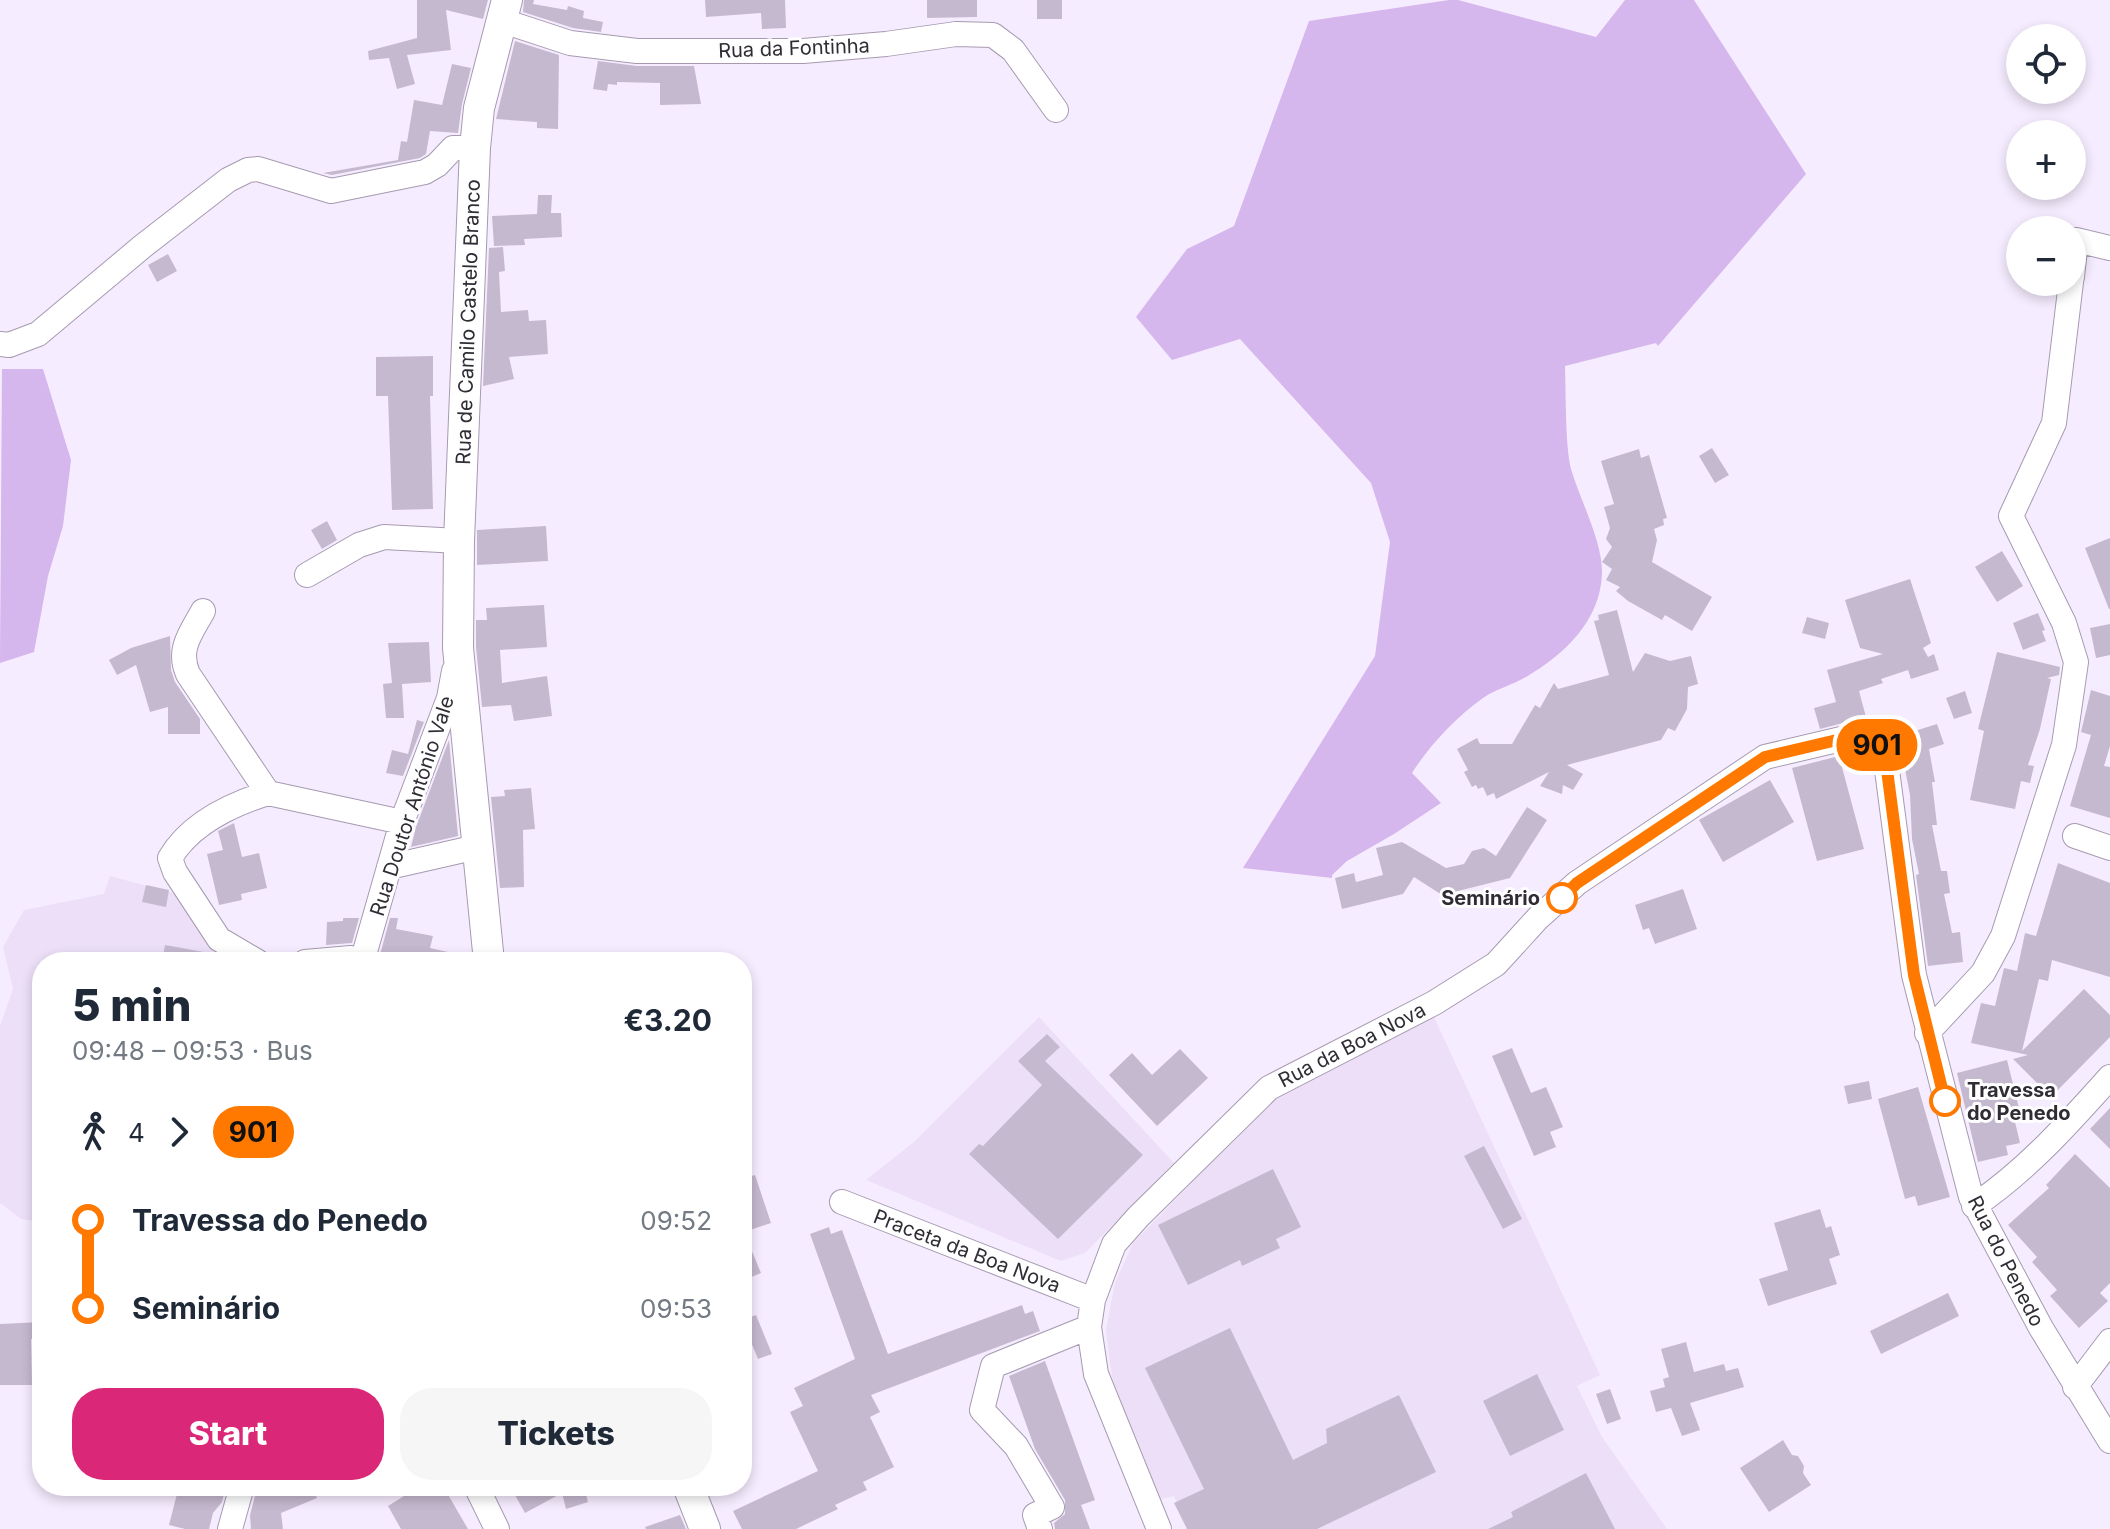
<!DOCTYPE html>
<meta charset="utf-8">
<style>
:root{--surface:#fff;--page:#f6f6f7;--text:#1f2937;--muted:#747a83;--accent:#db2777}
body{margin:0;font-family:Inter,sans-serif;background:var(--page);color:var(--text);height:100vh;display:flex;flex-direction:column;font-size:30px;white-space:nowrap}
*{box-sizing:border-box;margin:0}
p{font-size:26px;color:var(--muted)}
.icon{flex:none;width:44px;height:44px;fill:none;stroke:currentColor;stroke-width:2;stroke-linecap:round;stroke-linejoin:round}
.map{position:relative;flex:1;overflow:hidden}
.sheet{position:absolute;left:32px;top:952px;width:720px;height:544px;display:flex;flex-direction:column;background:var(--surface);border-radius:32px;box-shadow:0 4px 12px #0003}
.sheet>*{flex:none}
.badge{padding:0 16px;border-radius:26px;font-size:28px;line-height:52px}
.controls{position:absolute;left:2006px;top:24px;display:grid;gap:16px}
.controls a{display:grid;place-items:center;width:80px;height:80px;border-radius:50%;background:var(--surface);box-shadow:0 4px 12px #0003;font-size:40px}
.map>.badge{position:absolute;translate:-50% -50%;box-shadow:0 0 0 4px #fff}
.legs{display:flex;align-items:center;gap:12px;height:88px;padding:0 40px;font-size:26px}
.legs p{margin-inline-start:auto}
.headline{display:flex;align-items:center;justify-content:space-between;height:136px;padding:0 40px}
h1{font-size:44px;font-weight:800;line-height:60px}
.primary-button{display:flex;gap:16px;margin-top:auto;padding:16px 40px}
.primary-button a{flex:1;height:92px;border-radius:32px;background:var(--accent);color:#fff;font-size:32px;font-weight:800;line-height:92px;text-align:center}
.primary-button a+a{background:var(--page);color:var(--text)}
ul{padding:0 40px;list-style:none}
li{display:flex;align-items:center;gap:28px;height:88px;font-size:30px}
li i{display:grid;place-items:center;width:12px;height:100%;margin:0 10px;background:currentColor}
li i::after{content:'';width:20px;height:20px;margin:-10px;border:6px solid;border-radius:50%;background:var(--surface)}
li p{margin-inline-start:auto}
li:first-child i{background:linear-gradient(#0000 50%,currentColor 0)}
li:last-child i{background:linear-gradient(currentColor 50%,#0000 0)}
.map>svg:first-child{display:block}
</style>
<div class="map">
<svg width="2110" height="1529" viewBox="0 0 2110 1529">
<rect width="100%" height="100%" fill="#f6ecff"/>
<!-- built -->
<path fill="#ecdff7" d="M110 876 177 894 241 962H42V1222L21 1219 0 1203V1026L13 989 3 947 24 910 104 894Z
M1039 1017 1174 1163 1085 1253 1061 1261 866 1180 915 1141Z
M1434 1017 1600 1375 1577 1386 1602 1437 1667 1529H1189L1174 1496 1161 1499 1113 1381 1110 1364 1106 1329 1115 1283 1133 1243 1278 1094Z"/>
<!-- green -->
<path fill="#d5b6ed" d="M1449 0H1458L1596 37 1625 0H1694L1806 174 1658 346 1656 343 1565 366C1566 393 1565 445 1571 469 1580 500 1603 542 1602 574 1600 621 1565 654 1526 677 1512 685 1496 689 1483 698 1456 717 1429 746 1412 773L1441 803 1394 834 1347 861 1332 875V878L1243 868 1375 656 1390 542 1371 483 1240 339 1172 360 1136 317 1187 249 1234 226 1309 21Z
M2 369H43L71 460 63 526 48 576 34 652 0 663Z"/>
<!-- building -->
<path fill="#c5b9cf" d="M417 0H488L483 19 446 10 451 50 407 55 415 84 397 89 389 58 369 60 368 51 417 38Z
M524 0H534L533 4 567 10 568 6 584 11 583 18 603 22 601 32 573 28 523 12Z
M705 0H785L786 28 762 29 761 13 706 17Z
M927 0H977V17L927 18Z
M1037 0H1062V19H1037Z
M515 41 559 55 558 129 537 128V122L496 119Z
M598 61 637 66H694L701 104 660 105V83L617 82V85L608 84 607 91 593 89Z
M452 64 471 68 462 104 458 133 430 131 426 154 420 158 332 175 323 173 398 160 401 141 407 142 414 100 442 105Z
M538 195H552L551 213H561L562 237 524 239 525 245 494 246 492 216 537 214Z
M503 247 505 271 499 272 501 312 528 310 529 321 546 320 548 354 509 357 514 379 483 386 489 248Z
M168 254 177 271 157 282 148 265Z
M433 356V396H430L433 509 392 510 388 396H376V357Z
M1712 448 1729 475 1715 483 1699 456Z
M1639 449 1641 458 1649 455 1667 518 1663 519 1664 525 1654 529 1657 540 1652 562 1712 597 1692 631 1665 615 1662 620 1628 601 1616 591 1620 587 1606 580 1612 569 1602 562 1612 547 1606 539 1610 528 1604 507 1614 504 1601 461Z
M327 521 337 540 322 549 311 530Z
M546 526 548 561 477 565V530Z
M2110 538V609H2109L2085 548Z
M2002 551 2023 586 1997 602 1975 567Z
M1910 579 1931 643 1923 648 1928 657 1934 654 1939 670 1911 679 1908 670 1881 679 1883 683 1859 691 1866 717 1820 729 1814 708 1836 702 1827 670 1883 654 1860 648 1845 600Z
M544 605 547 647 500 650 502 683 547 676 552 716 514 721 511 705 482 707 476 647V620H487L486 608Z
M1617 610 1633 672 1645 653 1670 661 1691 656 1698 684 1688 687 1687 709 1675 731 1668 728 1661 740 1567 765 1583 774 1573 790 1563 785 1562 794 1540 786 1549 772 1496 799 1494 793 1487 796 1483 787 1478 789 1476 785 1472 787 1464 772 1468 770 1457 749 1477 738 1480 744H1512L1535 705 1540 708 1554 683 1558 689 1609 675 1594 621 1599 620 1598 615Z
M2038 613 2045 630 2042 631 2046 641 2023 650 2013 623Z
M1807 617 1829 623 1825 639 1802 633Z
M2110 624V655L2096 658 2090 628Z
M170 636 171 670 175 682 200 719V734H168V707L150 712 136 665 117 675 109 660 131 648Z
M429 642 431 682 402 684 404 718H386L383 684 392 683 388 643Z
M1997 652 2060 667 2059 675 2047 678 2051 679 2040 729 2028 765 2034 766 2030 783 2021 781 2015 809 1970 800 1984 731 1978 729Z
M2091 690 2110 696V746L2104 766 2110 767V818L2070 806 2091 735 2081 732Z
M1965 691 1972 713 1954 719 1946 698Z
M417 720 424 722 403 776 386 773 392 750 408 754Z
M1937 724 1944 744 1929 749 1935 782H1932L1937 825H1932L1941 871H1947L1950 893 1944 894 1952 933 1960 932 1963 962 1928 966 1916 875 1919 874 1912 839 1910 795 1904 764 1908 763 1899 736Z
M449 740 458 836 411 847 416 827Z
M1839 756 1864 849 1817 861 1792 768Z
M1770 780 1794 822 1723 862 1699 820Z
M531 788 535 829 523 830 524 887 500 888 491 797 505 796 504 790Z
M1527 807 1547 820 1510 878 1442 895 1414 877 1403 894 1342 909 1335 878 1354 873 1356 882 1383 875 1376 848 1402 842 1446 868 1464 864 1472 851 1484 848 1496 856Z
M234 823 242 857 259 853 267 888 241 894 242 900 219 905 207 854 223 850 218 831Z
M2058 863 2110 883V977L2052 960 2048 981 2039 979 2022 1051 2084 989 2110 1015V1037L2051 1097 2013 1059 2028 1055 1971 1043 1981 1003 1995 1006 2004 968 2017 971 2025 933 2036 936Z
M146 885 169 890 166 907 142 902Z
M1683 889 1697 929 1655 944 1649 928 1643 930 1635 905Z
M343 918H359L352 943 326 945 327 922 343 921Z
M390 918H398L396 929 433 936 430 948 466 956 465 962H378Z
M165 945 215 954 216 962H162Z
M1047 1034 1060 1047 1045 1061 1143 1155 1058 1239 969 1154 979 1144 983 1146 1042 1085 1018 1061Z
M1512 1048 1531 1093 1546 1087 1563 1127 1550 1132 1556 1147 1534 1156 1492 1056Z
M1180 1049 1208 1078 1157 1126 1109 1075 1132 1053 1152 1075Z
M2007 1060 2022 1120 2015 1122 2020 1143 2006 1146 2008 1155 1978 1162 1957 1073Z
M1869 1081 1872 1099 1848 1104 1844 1086Z
M1918 1087 1950 1197 1918 1206 1915 1196 1905 1199 1878 1099Z
M2110 1108V1149L2090 1129Z
M1484 1146 1522 1219 1503 1229 1464 1156Z
M2075 1154 2110 1188V1283L2100 1293 2108 1301 2079 1328 2050 1296 2057 1290 2032 1262 2037 1257 2008 1225 2049 1188 2046 1185Z
M1273 1169 1301 1227 1276 1239 1280 1248 1242 1266 1240 1260 1188 1285 1158 1225Z
M755 1175 771 1223 744 1232 761 1273 742 1281V1214L746 1213 742 1200V1179Z
M1820 1209 1826 1228 1831 1226 1840 1255 1829 1259 1837 1284 1768 1306 1759 1279 1788 1270 1774 1223Z
M829 1227 831 1234 842 1230 888 1354 1022 1305 1025 1314 1033 1311 1040 1331 871 1395 880 1412 870 1417 894 1467 863 1482 867 1490 835 1505 838 1509 796 1529H742L733 1511 818 1471 790 1412 803 1406 794 1388 855 1359 810 1234Z
M1948 1293 1959 1316 1881 1354 1870 1331Z
M756 1315 772 1354 758 1359 742 1320Z
M42 1322V1338L31 1339 32 1385H0V1324Z
M1230 1328 1293 1460 1327 1443 1326 1429 1399 1395 1436 1472 1317 1529H1187L1174 1503 1204 1489 1145 1368Z
M1686 1342 1694 1372 1724 1364 1726 1371 1738 1368 1744 1387 1690 1403 1700 1430 1682 1436 1671 1408 1656 1412 1650 1391 1665 1387 1663 1379 1669 1377 1661 1349Z
M1045 1361 1095 1500 1081 1505 1090 1529H1055L1054 1523 1065 1514V1500L1035 1449 1009 1376Z
M1537 1374 1564 1430 1510 1456 1483 1401Z
M1610 1389 1621 1419 1607 1424 1596 1394Z
M1783 1440 1792 1455 1798 1456 1804 1466 1803 1473 1811 1485 1769 1512 1740 1468Z
M1586 1473 1615 1529H1488L1513 1517 1511 1512Z
M179 1486H226L222 1502 213 1513 209 1529H185L169 1525Z
M279 1486H312L317 1498 281 1513 283 1529H251L250 1515 255 1496Z
M397 1486H443L468 1529H401L388 1506 404 1496Z
M510 1486H584L588 1502 566 1509 562 1493 525 1513Z
M680 1515 686 1529H646L645 1527Z"/>
<g fill="none" stroke-linecap="round" stroke-linejoin="round">
<defs>
<path id="minor" d="M500 20 570 43 637 51H803L886 44 956 34 993 35 1013 50 1056 110
M2072 277 2076 240 2110 248
M0 344 9 345 38 334 143 246 228 180 248 170 258 169 331 191 425 172 437 165 453 148H475
M307 575 359 545 384 537 459 541
M203 611C191 633 177 649 188 674L268 793 402 822
M2075 836 2110 848
M389 867 477 847
M258 962 219 939 175 872 170 858C190 824 232 804 268 793
M305 962 351 958 362 961
M362 962 402 822 449 698 454 671
M1927 1033 1983 973 2003 936 2064 745 2076 662 2064 623 2011 516 2054 423 2071 282
M842 1202 1093 1300
M1974 1206C2026 1171 2068 1124 2110 1077
M2075 1387 2110 1341
M476 1486 497 1529
M230 1529 242 1486
M1040 1529 1035 1515 1052 1507 1016 1446 982 1410 993 1366 1089 1327
M1159 1529 1096 1374 1089 1327 1093 1300 1114 1244 1138 1217 1269 1088 1434 1003 1496 964 1538 918 1577 883 1765 757 1854 736 1872 739 1885 755 1914 975 1971 1197 2041 1328 2110 1441"/>
<path id="major" d="M489 962 458 648 459 541 475 148 479 108 507 0
M688 1486 705 1529"/>
</defs>
<!-- minor casing -->
<use href="#minor" stroke="#a69ab0" stroke-width="26"/>
<!-- major casing -->
<use href="#major" stroke="#a69ab0" stroke-width="32"/>
<!-- minor -->
<use href="#minor" stroke="#fff" stroke-width="24"/>
<!-- major -->
<use href="#major" stroke="#fff" stroke-width="30"/>
</g>
<g fill="none" stroke-linecap="round" stroke-linejoin="round">
<defs>
<path id="line-1" d="M1562 898 1577 883 1765 757 1854 736 1872 739 1885 755 1914 975 1945 1101"/>
</defs>
<!-- line-1 casing -->
<use href="#line-1" stroke="#fff" stroke-width="18"/>
<!-- line-1 -->
<use href="#line-1" stroke="#ff7900" stroke-width="12"/>
</g>
<!-- markers -->
<g fill="#fff" stroke="#ff7900" stroke-width="4">
<circle cx="1562" cy="898" r="14"/>
<circle cx="1945" cy="1101" r="14"/>
</g>
<g text-anchor="middle" stroke-width="6" stroke-linejoin="round" paint-order="stroke">
<!-- street labels -->
<g font-size="20" fill="#302c34" stroke="#fefefe">
<text transform="translate(794 48) rotate(-2)" y="7">Rua da Fontinha</text>
<text transform="translate(468 322) rotate(-88)" y="7">Rua de Camilo Castelo Branco</text>
<text transform="translate(412 806) rotate(-72)" y="7">Rua Doutor António Vale</text>
<text transform="translate(1352 1045) rotate(-27)" y="7">Rua da Boa Nova</text>
<text transform="translate(967 1251) rotate(21)" y="7">Praceta da Boa Nova</text>
<text transform="translate(2006 1261) rotate(63)" y="7">Rua do Penedo</text>
</g>
<!-- stop labels -->
<g font-size="20" font-weight="bold" fill="#302c34" stroke="#fefefe" text-anchor="end">
<text x="1540" y="905">Seminário</text>
<text x="1967" y="1097" text-anchor="start">Travessa<tspan x="1967" dy="23">do Penedo</tspan></text>
</g>
</g>
</svg>
<div class="controls">
<a><svg class="icon" aria-label="locate" viewBox="0 0 24 24"><circle cx="12" cy="12" r="6"/><path d="M12 2v4M12 18v4M2 12h4M18 12h4"/></svg></a>
<a>+</a>
<a>−</a>
</div>
<b class="badge" style="left:1877px;top:745px;background:#ff7900;color:#111">901</b>
<section class="sheet">
<div class="headline"><div><h1>5 min</h1><p>09:48 – 09:53 · Bus</p></div><b>€3.20</b></div>
<div class="legs"><svg class="icon" aria-label="walk" viewBox="0 0 24 24"><circle cx="13" cy="4" r="2"/><path d="M13 8l-2 6 4 7M11 14l-3 7M7 12l3-4h3l4 4"/></svg>4<svg class="icon" aria-label="forward" viewBox="0 0 24 24"><path d="M9 5l7 7-7 7"/></svg><b class="badge" style="background:#ff7900;color:#111">901</b></div>
<ul>
<li><i style="color:#ff7900"></i><b>Travessa do Penedo</b><p>09:52</p></li>
<li><i style="color:#ff7900"></i><b>Seminário</b><p>09:53</p></li>
</ul>
<div class="primary-button"><a>Start</a><a>Tickets</a></div>
</section>
</div>
